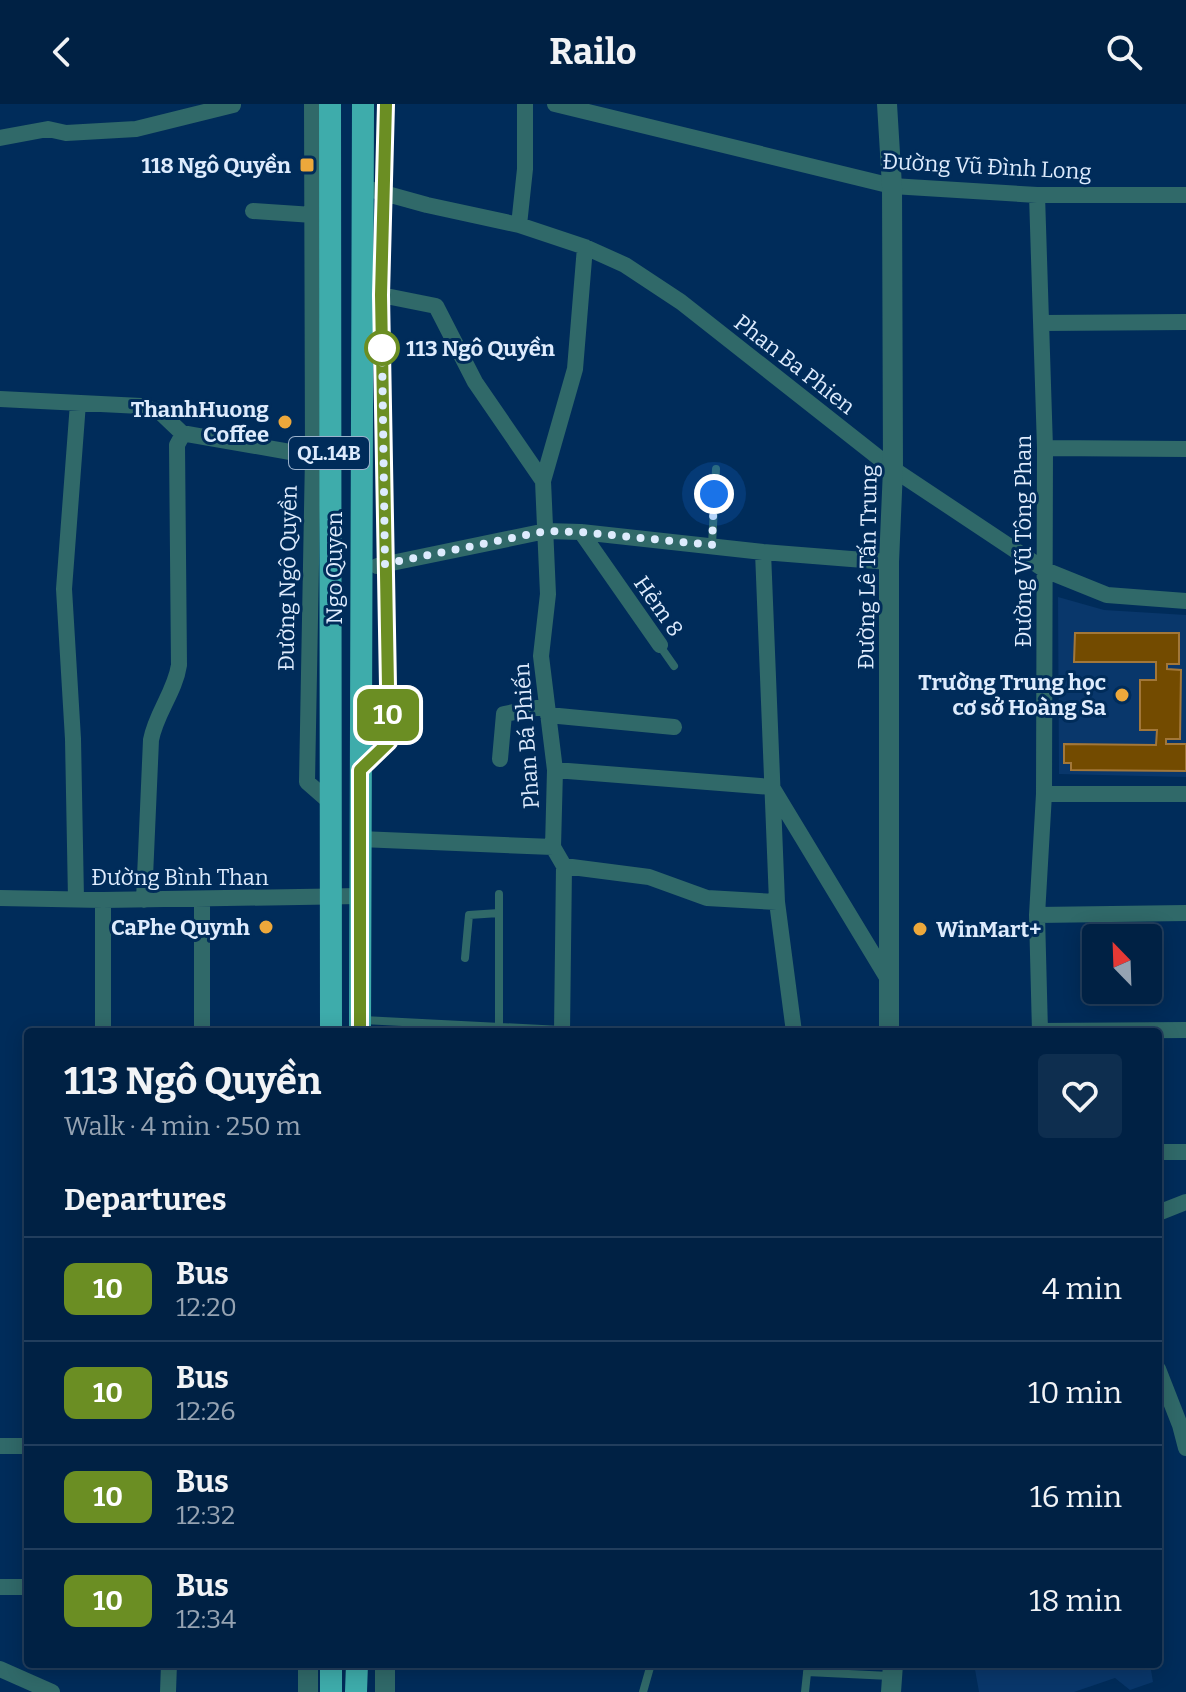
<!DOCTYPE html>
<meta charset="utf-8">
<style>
:root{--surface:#002144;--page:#0e2e4f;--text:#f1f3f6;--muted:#95a3b2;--line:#223e5d}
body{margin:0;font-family:Bitter,serif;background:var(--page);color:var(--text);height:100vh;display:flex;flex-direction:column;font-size:30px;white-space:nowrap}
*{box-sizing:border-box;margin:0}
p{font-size:26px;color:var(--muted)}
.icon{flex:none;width:44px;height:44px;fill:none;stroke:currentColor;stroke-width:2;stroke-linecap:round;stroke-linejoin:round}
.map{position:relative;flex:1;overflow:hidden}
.sheet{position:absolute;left:24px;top:924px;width:1138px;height:640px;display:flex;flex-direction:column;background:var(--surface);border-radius:8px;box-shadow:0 4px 20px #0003,0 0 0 2px var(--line)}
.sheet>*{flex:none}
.badge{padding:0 16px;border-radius:12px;font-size:28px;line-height:52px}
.needle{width:52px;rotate:337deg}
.controls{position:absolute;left:1082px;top:820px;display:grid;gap:16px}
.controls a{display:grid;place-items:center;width:80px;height:80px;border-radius:8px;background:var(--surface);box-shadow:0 4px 20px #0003,0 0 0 2px var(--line);font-size:40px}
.you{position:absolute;width:40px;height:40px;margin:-20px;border:6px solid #fff;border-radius:50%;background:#1a73e8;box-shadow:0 0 0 12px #1a73e833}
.map>.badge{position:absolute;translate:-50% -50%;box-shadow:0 0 0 4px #fff}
h2{padding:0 40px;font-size:30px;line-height:72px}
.round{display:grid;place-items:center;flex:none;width:84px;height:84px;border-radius:8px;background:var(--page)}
.head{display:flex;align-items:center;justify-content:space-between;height:136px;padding:0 40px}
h1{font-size:38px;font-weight:700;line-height:60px}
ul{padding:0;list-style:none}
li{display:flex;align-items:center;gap:24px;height:104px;padding:0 40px;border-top:2px solid var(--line)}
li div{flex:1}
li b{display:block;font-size:30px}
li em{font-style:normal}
li .badge{min-width:88px;font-weight:700;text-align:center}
header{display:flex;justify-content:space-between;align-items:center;height:104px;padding:0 40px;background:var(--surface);font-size:36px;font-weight:700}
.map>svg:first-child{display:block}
</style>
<header><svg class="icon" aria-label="back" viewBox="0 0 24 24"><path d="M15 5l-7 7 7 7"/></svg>Railo<svg class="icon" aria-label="search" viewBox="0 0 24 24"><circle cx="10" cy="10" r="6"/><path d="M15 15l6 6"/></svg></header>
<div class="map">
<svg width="1186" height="1588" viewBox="0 0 1186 1588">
<rect width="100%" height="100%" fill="#002c5a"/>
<!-- built -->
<path fill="#09376b" d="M1058 493 1104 506 1186 511V673L1059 670Z
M974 1560H1150L1153 1578 1130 1586 1115 1574 1074 1588H979Z"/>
<!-- building -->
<path fill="#734b00" stroke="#a27739" stroke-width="2" d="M1075 529H1179V560H1167V565L1181 566 1180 635H1166V640H1186V667L1071 666V659H1064V640L1156 641 1157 626H1140V576H1156V558H1074Z"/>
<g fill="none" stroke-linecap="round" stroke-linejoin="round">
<!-- service -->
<path stroke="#306969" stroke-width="8" d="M712 441 716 365
M660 542 674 562
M499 790V925
M465 854 469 811 499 809
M363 916 562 926
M807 1568 890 1572
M643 1588 651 1560
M805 1588 808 1560"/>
<!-- minor -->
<path stroke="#306969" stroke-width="16" d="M312 0 313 352 307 678 331 699
M555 0 892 82 1037 91H1186
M0 34 48 25 66 29 136 25 233 1
M362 83 427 101 519 121 585 143 625 161 681 198 893 365 1045 466 1107 491 1186 497
M1037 91 1045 344 1044 690 1037 811 1040 928
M253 107 313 111
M519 121 525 65V0
M381 191 436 202 475 278 543 377
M1043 219 1186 218
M0 295 141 302 161 309 183 330
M1045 344 1186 345
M581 428 660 541
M763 448 777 798 794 928
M377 462 546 427 581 428 763 448 889 458
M548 611 674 623
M500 655 504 610 547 602
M360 666 389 638 381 191 386 0
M555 666 772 683
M773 685 888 875
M1044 690H1186
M360 735 553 743
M564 762 649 773 707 794 777 798
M0 794 103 796 360 792
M76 795 73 635 64 485 78 299
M202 795V928
M144 796 151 636C156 609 175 588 179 561L177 341 183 330H187L313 352
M1037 811 1186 809
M1040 927 1186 926
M103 928V796
M562 928 564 762 553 743 555 666 541 552 548 490 543 377 575 265 585 143
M1158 1048H1186
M1158 1109 1186 1098
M1158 1265 1180 1321 1186 1344
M0 1342H28
M0 1483H28
M0 1565 52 1588
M168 1588 169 1560"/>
<!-- tertiary -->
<path stroke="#306969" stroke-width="20" d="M887 0 892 82 893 365 889 458V928
M385 1560V1588
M308 1588V1560
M891 1588 893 1560"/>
<!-- trunk -->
<path stroke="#3eacab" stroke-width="22" d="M330 0 331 928
M360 928 363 0
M331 1588V1560
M356 1588 357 1560"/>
</g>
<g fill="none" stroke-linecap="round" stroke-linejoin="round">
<defs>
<path id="line" d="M360 928V666L389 638 381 191 386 0"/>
</defs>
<!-- line casing -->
<use href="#line" stroke="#fff" stroke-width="18"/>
<!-- line -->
<use href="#line" stroke="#6b8e23" stroke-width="12"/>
<!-- walk -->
<path stroke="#ddebfd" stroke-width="8" stroke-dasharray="0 14.4" d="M382 244 385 460 546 427 581 428 712 441 714 390"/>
</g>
<!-- markers -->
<g fill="#eda83b" stroke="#002c5a" stroke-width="3">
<rect x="299" y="53" width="16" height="16" rx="4"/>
<circle cx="285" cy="318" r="8"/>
<circle cx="1122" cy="591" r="8"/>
<circle cx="266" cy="823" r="8"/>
<circle cx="920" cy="825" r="8"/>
</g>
<circle fill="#fff" stroke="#6b8e23" stroke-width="4" cx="382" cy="244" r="16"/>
<g text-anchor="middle" stroke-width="6" stroke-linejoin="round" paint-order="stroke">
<!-- shield labels -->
<rect fill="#002c5a" stroke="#9bb2cc" stroke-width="2" x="289" y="333" width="80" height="32" rx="6"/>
<g font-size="20" font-weight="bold" fill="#ddebfd">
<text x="329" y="356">QL.14B</text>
</g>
<!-- poi labels -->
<g font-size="22" font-weight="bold" fill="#ddebfd" stroke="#002c5a" text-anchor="end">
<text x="291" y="69">118 Ngô Quyền</text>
<text x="269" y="313">ThanhHuong<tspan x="269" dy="25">Coffee</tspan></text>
<text x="1106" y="586">Trường Trung học<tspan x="1106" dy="25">cơ sở Hoàng Sa</tspan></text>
<text x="250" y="831">CaPhe Quynh</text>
<text x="936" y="833" text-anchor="start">WinMart+</text>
</g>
<!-- street labels -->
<g font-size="22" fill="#ddebfd" stroke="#002c5a">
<text transform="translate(987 62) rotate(3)" y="8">Đường Vũ Đình Long</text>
<text transform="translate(795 260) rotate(38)" y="8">Phan Ba Phien</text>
<text transform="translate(1023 437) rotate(-90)" y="8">Đường Vũ Tông Phan</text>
<text transform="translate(867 463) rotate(-89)" y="8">Đường Lê Tấn Trung</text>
<text transform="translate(334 464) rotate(-90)" y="8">Ngo Quyen</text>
<text transform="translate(287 474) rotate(-89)" y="8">Đường Ngô Quyền</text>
<text transform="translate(659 502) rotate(55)" y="8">Hẻm 8</text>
<text transform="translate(526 632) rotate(-94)" y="8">Phan Bá Phiến</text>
<text x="180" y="781">Đường Bình Than</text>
</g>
<!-- stop labels -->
<g font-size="22" font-weight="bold" fill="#ddebfd" stroke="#002c5a" text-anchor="start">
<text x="406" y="252">113 Ngô Quyền</text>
</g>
</g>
</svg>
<div class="controls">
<a><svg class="needle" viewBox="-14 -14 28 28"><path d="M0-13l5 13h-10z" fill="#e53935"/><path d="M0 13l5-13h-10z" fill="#95a3b2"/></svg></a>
</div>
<div class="you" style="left:714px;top:390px"></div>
<b class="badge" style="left:388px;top:611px;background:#6b8e23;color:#fff">10</b>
<section class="sheet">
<div class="head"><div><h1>113 Ngô Quyền</h1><p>Walk · 4 min · 250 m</p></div><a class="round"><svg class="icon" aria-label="heart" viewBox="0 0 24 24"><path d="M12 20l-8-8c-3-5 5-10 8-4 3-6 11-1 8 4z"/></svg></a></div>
<h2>Departures</h2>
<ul>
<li><span class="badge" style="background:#6b8e23;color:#fff">10</span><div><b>Bus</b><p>12:20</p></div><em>4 min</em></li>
<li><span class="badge" style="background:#6b8e23;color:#fff">10</span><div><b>Bus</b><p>12:26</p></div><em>10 min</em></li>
<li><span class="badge" style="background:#6b8e23;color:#fff">10</span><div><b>Bus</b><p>12:32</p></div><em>16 min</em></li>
<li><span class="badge" style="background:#6b8e23;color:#fff">10</span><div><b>Bus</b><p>12:34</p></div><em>18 min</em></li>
</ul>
</section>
</div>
